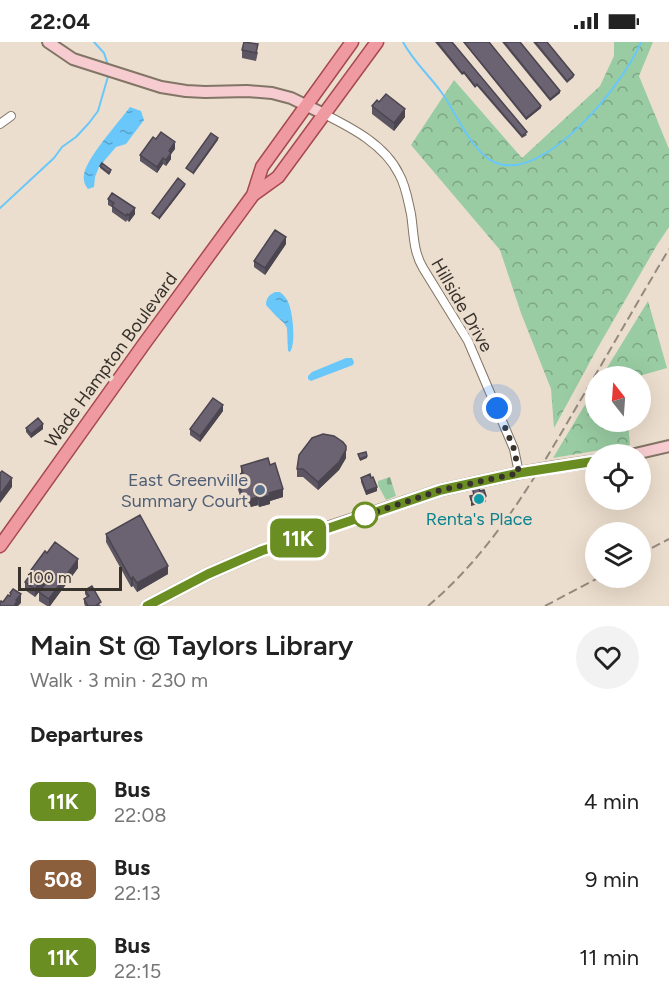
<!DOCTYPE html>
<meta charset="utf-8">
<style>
:root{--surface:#fff;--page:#f2f2f2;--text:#222;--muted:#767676}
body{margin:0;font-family:Figtree,sans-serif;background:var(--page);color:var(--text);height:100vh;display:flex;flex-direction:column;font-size:22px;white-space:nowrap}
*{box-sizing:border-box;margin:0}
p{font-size:20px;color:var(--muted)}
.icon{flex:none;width:33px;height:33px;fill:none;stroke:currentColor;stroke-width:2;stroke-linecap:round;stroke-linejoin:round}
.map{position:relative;height:564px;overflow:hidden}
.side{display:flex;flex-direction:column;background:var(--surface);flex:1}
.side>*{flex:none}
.badge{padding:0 12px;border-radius:9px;font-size:21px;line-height:39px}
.needle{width:39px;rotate:343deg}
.controls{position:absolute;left:585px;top:324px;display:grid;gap:12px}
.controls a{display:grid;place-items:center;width:66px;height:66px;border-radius:50%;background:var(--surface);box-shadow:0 6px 24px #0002;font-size:30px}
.scale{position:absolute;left:18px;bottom:15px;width:104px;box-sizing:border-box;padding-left:6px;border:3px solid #38322c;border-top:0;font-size:16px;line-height:21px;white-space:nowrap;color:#38322c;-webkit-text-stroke:4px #ecdece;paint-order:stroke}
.you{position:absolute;width:30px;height:30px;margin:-15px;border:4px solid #fff;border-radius:50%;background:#1a73e8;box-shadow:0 0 0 9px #1a73e833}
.map>.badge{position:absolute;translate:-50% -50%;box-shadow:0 0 0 3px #fff}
h2{padding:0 30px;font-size:22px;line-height:54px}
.round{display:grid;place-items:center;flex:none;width:63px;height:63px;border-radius:32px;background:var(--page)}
.head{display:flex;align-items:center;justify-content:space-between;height:102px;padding:0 30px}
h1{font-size:28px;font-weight:600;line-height:45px}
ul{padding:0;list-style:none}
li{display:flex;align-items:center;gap:18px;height:78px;padding:0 30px}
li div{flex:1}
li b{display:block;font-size:22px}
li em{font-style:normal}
li .badge{min-width:66px;font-weight:700;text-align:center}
.status{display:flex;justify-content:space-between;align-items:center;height:42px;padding:0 30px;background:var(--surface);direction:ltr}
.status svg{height:16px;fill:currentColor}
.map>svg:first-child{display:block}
</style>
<div class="status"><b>22:04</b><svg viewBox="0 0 49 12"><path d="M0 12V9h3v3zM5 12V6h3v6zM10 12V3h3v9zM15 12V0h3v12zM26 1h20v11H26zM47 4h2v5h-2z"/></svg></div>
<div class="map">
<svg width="669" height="564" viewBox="0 0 669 564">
<defs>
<pattern id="forest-crowns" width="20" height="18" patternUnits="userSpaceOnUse" patternTransform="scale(1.5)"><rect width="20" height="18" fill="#99cca2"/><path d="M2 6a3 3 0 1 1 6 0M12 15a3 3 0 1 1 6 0" fill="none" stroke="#7ea684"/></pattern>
<pattern id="cemetery-stones" width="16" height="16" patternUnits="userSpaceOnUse" patternTransform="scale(1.5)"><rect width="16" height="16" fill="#99cca2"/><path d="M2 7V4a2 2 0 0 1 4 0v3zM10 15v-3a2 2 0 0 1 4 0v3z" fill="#7ea684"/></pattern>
<pattern id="water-ripples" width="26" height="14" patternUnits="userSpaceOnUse" patternTransform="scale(1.5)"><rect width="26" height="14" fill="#69c7f9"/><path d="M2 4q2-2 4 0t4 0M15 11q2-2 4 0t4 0" fill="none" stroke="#57a2ca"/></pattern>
</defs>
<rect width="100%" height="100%" fill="#ecdece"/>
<!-- forest -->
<path fill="url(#forest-crowns)" d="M614 0H653L639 34 669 107V185L657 203 597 307 554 386 551 347 521 271 500 208 411 103 454 38 522 116 600 44 614 14Z
M648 259 667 326 639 334H602Z
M595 346 596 380H628L630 403 553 416Z"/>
<!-- cemetery -->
<path fill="url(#cemetery-stones)" d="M390 435 396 454 386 458 378 443V439Z"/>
<!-- water -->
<path fill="url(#water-ripples)" d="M130 65 141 69 144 78 126 102 116 105 99 125 95 135 94 145 88 147C85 143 83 139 84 133 86 116 119 80 130 65Z
M275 250H280C284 253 287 257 289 262 293 273 296 301 290 310L288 309 287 286 284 281 276 274 266 263C266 256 269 253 275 250Z
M346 316H352L354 320 353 323 316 337 311 339 308 337V334L312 330Z"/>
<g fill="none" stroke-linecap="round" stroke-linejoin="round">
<!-- stream -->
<path stroke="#69c7f9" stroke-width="2" d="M94 0 104 11 108 23
M403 0C413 19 429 33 442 51 456 71 472 110 494 120 544 143 625 40 641 0
M0 166 54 116 62 105 76 95 89 81 98 69 109 31"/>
<defs>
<path id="street" d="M324 72C352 86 385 103 399 132 406 144 408 159 411 172 414 192 413 209 423 226L468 299 514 407 519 431
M0 82 11 74"/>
<path id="secondary" d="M48 0 73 17 161 45 186 49 205 50 247 49 272 51 291 56 324 72
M635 412 669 404
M555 425 596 419
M147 564 208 532 261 509 300 495 441 448 519 431"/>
<path id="primary" d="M253 153 262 125 352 0
M0 504 144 302 253 153 278 135 377 0"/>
</defs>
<!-- street casing -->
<use href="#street" stroke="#817566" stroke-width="10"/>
<!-- secondary casing -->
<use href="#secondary" stroke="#817566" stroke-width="14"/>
<!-- primary casing -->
<use href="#primary" stroke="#a7494e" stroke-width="15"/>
<!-- street -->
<use href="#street" stroke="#fff" stroke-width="8"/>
<!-- secondary -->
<use href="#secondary" stroke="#f7ccd0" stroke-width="10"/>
<!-- primary -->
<use href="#primary" stroke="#ee9aa0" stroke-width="12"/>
<!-- rail -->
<path stroke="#948a7f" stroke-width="2" stroke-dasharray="9 4.5" stroke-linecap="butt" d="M640 512 669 497
M428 564C493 509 535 436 577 364 608 312 638 259 669 207
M545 564 598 536"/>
<defs>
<path id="secondary-bridge" d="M519 431 555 425"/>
</defs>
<!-- secondary-bridge casing -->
<use href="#secondary-bridge" stroke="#817566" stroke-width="14" stroke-linecap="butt"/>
<!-- secondary-bridge -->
<use href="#secondary-bridge" stroke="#f7ccd0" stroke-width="10"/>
</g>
<!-- wall -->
<path fill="#5c5562" d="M435 0H452L527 93 522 96 477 44 475 46 464 32 462 33Z
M463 0H489L541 66 526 78Z
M502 0H520L560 51 550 59Z
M533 0H547L574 35 567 41Z
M242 8 258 10 256 19 242 16Z
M372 64 405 75 394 89 372 72Z
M175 107 171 112V117L166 124 163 122 157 131 140 119V113Z
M100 124 111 130 109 133 100 126Z
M108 157 135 172 129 180 127 178 126 180 112 170V165L108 163Z
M286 202 265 233 254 225V219Z
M223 369 200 400 190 393V387Z
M26 386 43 387 31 396 26 390Z
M346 416 339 428 318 448 303 435H297V427Z
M270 423 283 455 270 459V462L259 465 258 463 244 467 236 441V433L241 432V424Z
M361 436 377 449 366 453 361 440Z
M106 492 168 532 137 550 133 544 131 545 106 500Z
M78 526 50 564H47L39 559V550L35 555 25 548V540L31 532V528Z
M85 548 101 564H85L84 561V557L87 555 85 552Z"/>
<!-- shaded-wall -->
<path fill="#4b4550" d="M560 49V51L550 59V57Z
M541 64V66L526 78V76Z
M405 67V75L394 89V81Z
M218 96V98L193 133V131Z
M175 100V107L171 112V117L166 124V118L169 109Z
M163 116V122L157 131V125Z
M185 142V144L159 178V176Z
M135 166V172L129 180V173Z
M286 195V202L265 233V226Z
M223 363V369L200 400V394Z
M43 382V387L31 396V392Z
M346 408V416L339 428 318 448V440Z
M367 414V416L360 419V417Z
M12 436V445L0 461V453Z
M377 445V449L366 453V449Z
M283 447V455L270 459V462L259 465V457L269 451Z
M486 454V460L471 464V458Z
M258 455V463L244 467V459Z
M78 517V526L50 564H49V557Z
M168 524V532L137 550V541Z
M49 529V537L35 555V547Z
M133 535V544L131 545V537Z
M21 552V561L18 564H14L16 558Z"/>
<!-- building -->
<path fill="#6b6372" stroke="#4b4550" stroke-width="1.5" d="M244 0 258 2 256 11 242 8Z
M437 0H452L527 90 522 94 477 42 475 44 464 30 462 31Z
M464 0H489L541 64 526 76Z
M504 0H520L560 49 550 57Z
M535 0H547L574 33 567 39Z
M386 52 405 67 394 81 372 64 377 58 379 60Z
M161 90 175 100 169 109 171 111 166 118 163 116 157 125 140 113 153 95 156 97Z
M211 91 218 96 193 131 186 126Z
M102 121 111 128 109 131 100 124Z
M178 136 185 142 159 176 152 171Z
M112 151 135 166 129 173 127 172 126 174 112 164 114 161 108 157Z
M275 188 286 195 265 226 254 219Z
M213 356 223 363 200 394 190 387Z
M38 376 43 382 31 392 26 386Z
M323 392 334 394 343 400 346 404V408L339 420 318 440 303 427H297L299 413 312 396Z
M366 410 367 414 360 417 358 412Z
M268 416 270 423 275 421 283 447 269 451 270 453 259 457 258 455 244 459 236 433 243 431 241 424Z
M2 429 12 436 0 453V431Z
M370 432 371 436 373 435 377 445 366 449 361 436Z
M478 443 480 449 484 448 486 454 471 458 470 454 474 453 472 445Z
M140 473 168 524 137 541 133 535 131 537 106 492Z
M55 500 78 517 49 557 39 550 53 532 49 529 35 547 25 540 33 529 31 528 45 509 47 511Z
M92 544 101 560 95 564H88L84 557 89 554 85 548Z
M13 547 21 552 16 558 17 559 14 564H0V560L1 559 3 560 8 553 10 554 11 552 10 551Z"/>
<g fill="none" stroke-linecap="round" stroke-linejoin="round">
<defs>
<path id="line" d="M147 564 208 532 261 509 441 448 519 431 596 419"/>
</defs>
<!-- line casing -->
<use href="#line" stroke="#fff" stroke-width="14"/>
<!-- line -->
<use href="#line" stroke="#6b8e23" stroke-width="9"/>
<!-- walk -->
<path stroke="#38322c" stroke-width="6" stroke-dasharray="0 10.8" d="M365 473 361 475 441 448 519 431 514 407 497 366"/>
</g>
<!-- markers -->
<circle fill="#5c6f8a" stroke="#ecdece" stroke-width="2" cx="260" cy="448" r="6"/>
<circle fill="#0f9aa8" stroke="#ecdece" stroke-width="2" cx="479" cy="457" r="6"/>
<circle fill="#fff" stroke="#6b8e23" stroke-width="3" cx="365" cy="473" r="12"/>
<g text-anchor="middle" stroke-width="6" stroke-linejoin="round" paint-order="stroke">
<!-- street labels -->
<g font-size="18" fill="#38322c" stroke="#ecdece">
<text transform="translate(462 263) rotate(60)" y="6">Hillside Drive</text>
<text transform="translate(111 318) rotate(-54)" y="6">Wade Hampton Boulevard</text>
</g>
<!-- service labels -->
<g font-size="18" fill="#4e5e75" stroke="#ecdece" text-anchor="end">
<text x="248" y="444">East Greenville<tspan x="248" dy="21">Summary Court</tspan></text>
</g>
<!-- culture labels -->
<g font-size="18" fill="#0d838f" stroke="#ecdece">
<text x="479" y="483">Renta's Place</text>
</g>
</g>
</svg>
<div class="controls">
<a><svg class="needle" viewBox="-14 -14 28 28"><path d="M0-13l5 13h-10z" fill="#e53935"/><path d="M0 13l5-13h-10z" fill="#767676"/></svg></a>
<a><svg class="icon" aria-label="locate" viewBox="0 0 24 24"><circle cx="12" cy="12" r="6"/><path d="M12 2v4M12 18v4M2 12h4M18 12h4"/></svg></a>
<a><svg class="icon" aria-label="layers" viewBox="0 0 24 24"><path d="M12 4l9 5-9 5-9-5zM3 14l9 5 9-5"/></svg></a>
</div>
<div class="scale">100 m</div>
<div class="you" style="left:497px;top:366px"></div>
<b class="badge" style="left:298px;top:496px;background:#6b8e23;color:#fff">11K</b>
</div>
<section class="side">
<div class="head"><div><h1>Main St @ Taylors Library</h1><p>Walk · 3 min · 230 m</p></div><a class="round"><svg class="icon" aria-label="heart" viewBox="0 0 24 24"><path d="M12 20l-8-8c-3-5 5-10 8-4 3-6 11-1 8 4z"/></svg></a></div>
<h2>Departures</h2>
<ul>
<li><span class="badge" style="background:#6b8e23;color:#fff">11K</span><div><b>Bus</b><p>22:08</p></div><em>4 min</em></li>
<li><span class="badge" style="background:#8b5e3c;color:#fff">508</span><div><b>Bus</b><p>22:13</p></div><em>9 min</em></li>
<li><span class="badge" style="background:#6b8e23;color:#fff">11K</span><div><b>Bus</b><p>22:15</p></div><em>11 min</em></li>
</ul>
</section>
